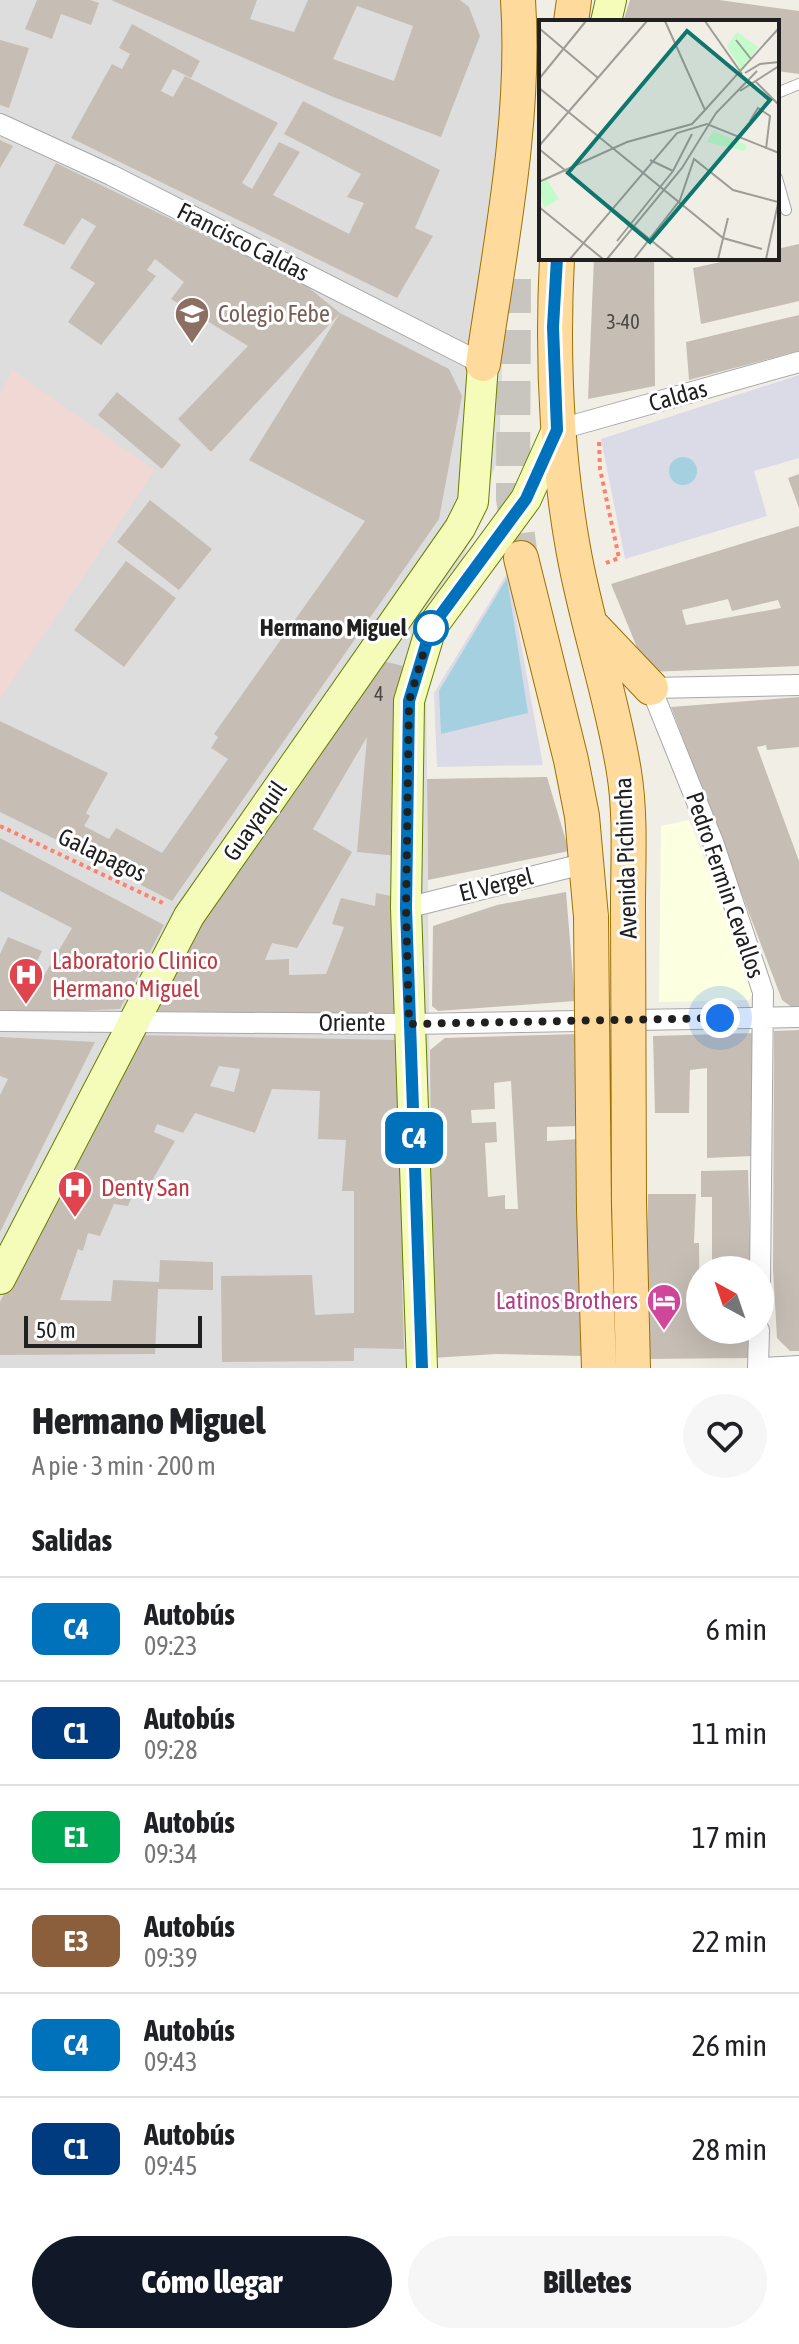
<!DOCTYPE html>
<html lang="es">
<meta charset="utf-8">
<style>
:root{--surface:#fff;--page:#f6f6f6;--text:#202124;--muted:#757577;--line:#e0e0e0;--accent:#111827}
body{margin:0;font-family:"Asap Condensed",sans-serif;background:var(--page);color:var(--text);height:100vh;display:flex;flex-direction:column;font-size:30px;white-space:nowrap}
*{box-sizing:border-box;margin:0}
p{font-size:26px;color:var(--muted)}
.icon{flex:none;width:44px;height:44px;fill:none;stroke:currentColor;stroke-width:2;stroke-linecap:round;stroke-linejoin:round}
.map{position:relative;height:1368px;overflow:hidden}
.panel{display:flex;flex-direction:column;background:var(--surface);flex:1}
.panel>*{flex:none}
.badge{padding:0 16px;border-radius:12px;font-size:28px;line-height:52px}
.needle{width:52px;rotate:320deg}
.controls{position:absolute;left:686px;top:1256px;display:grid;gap:16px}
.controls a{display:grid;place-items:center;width:88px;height:88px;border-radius:50%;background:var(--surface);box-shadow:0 8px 32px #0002;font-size:40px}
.scale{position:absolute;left:24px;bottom:20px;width:178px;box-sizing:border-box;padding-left:8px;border:4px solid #202020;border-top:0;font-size:22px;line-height:28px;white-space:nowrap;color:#202020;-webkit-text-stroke:6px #fff;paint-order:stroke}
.you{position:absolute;width:40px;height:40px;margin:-20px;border:6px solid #fff;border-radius:50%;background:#1a73e8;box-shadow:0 0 0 12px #1a73e833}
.map>.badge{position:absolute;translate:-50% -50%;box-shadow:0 0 0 4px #fff}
h2{padding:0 32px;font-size:30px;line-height:72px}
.round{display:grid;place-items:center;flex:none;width:84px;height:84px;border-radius:42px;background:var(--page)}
.overview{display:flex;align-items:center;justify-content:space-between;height:136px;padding:0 32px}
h1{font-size:38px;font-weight:800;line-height:60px}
.action{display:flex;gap:16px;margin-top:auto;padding:16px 32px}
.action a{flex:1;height:92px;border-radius:48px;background:var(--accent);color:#fff;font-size:32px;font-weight:800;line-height:92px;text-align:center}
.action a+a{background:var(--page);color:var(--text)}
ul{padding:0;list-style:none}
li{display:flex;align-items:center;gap:24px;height:104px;padding:0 32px;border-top:2px solid var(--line)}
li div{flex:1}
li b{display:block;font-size:30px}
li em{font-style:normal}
li .badge{min-width:88px;font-weight:700;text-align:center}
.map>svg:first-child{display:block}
</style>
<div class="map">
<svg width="799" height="1368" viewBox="0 0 799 1368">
<rect width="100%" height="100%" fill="#f1eee6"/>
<!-- residential -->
<path fill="#dedddd" d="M0 0H516L499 455 426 665 432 1368H0Z"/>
<!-- commercial -->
<path fill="#f2d8d5" d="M12 370 155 470 0 699V395Z"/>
<!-- education -->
<path fill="#fdffe1" d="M689 820 756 991 749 1000 659 1002 661 826Z"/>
<!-- plaza -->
<path fill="#dbdae7" d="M799 375V458L754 471 767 516 625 559 601 439Z
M508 572 543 765 437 767 434 693Z"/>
<!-- water -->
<path fill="#a5d0e0" d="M669 471a14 14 0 1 1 28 0a14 14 0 1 1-28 0Z
M507 578 528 713 441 734 439 691Z"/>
<!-- building -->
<path fill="#c6beb5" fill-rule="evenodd" d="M37 0H90L99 3 91 25 61 14 52 39 25 29Z
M111 0H257L250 19 294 32 308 0H460L469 7 480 36 441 137 333 97ZM357 6 413 26 394 81 333 59Z
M630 0H719L799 11V74L777 71V22H623Z
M132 24 200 61 191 78 173 69 161 91 173 97 185 76 278 123 242 183 252 189 279 142 300 152 273 195 349 234 364 203 347 197 361 174 284 134 303 101 440 170 415 228 433 236 397 298 71 138 112 64 122 69 130 54 119 48Z
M0 40 29 48 9 108 0 105Z
M0 140 13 146 0 168Z
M56 163 304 284 340 313 449 369 462 396 439 519 172 901 141 885 142 882 0 812V721L108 773 86 813 90 816 84 826 109 839 116 828 162 853 228 759 211 748 218 737 214 734 365 521 249 460 340 313 211 452 178 419 248 346 171 299 184 282 155 259 147 270 156 276 101 345 68 322 95 283 70 268 96 226 82 218 64 245 23 225Z
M799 244V301L701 324 693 268 739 258H777V249Z
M594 258H654L655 386 588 399Z
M799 315V351L689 380 686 342Z
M117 392 181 445 162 469 98 415Z
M799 474V508L788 478Z
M150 500 212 549 179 590 117 542Z
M799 526V666L647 672 611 584ZM728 599 732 611 778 600 781 608 686 625 682 610Z
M126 561 176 598 124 667 74 630Z
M382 661 403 666 402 790 397 856 357 852 367 737 313 829 352 852 297 948 272 943 265 960 289 959V975L326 974 344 927 332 924 341 898 375 906 376 893 396 897 397 1015 150 1011 185 939Z
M799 697V747L767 750 766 745 757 747 799 861V1008H793L782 1000 671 707Z
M547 777 569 851 428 880 427 779Z
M0 838 164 925 120 1009 0 1014V954L8 937 42 951 31 974 42 979 72 928 0 891Z
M566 892 575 1001 438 1011 432 1006 433 926 497 905Z
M799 1030V1351H790L777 1338 773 1270 774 1031Z
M755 1033 753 1156 707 1158V1068L690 1070 689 1113H655L653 1036Z
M578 1034 579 1126 547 1127V1141L580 1139 584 1356 496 1354 432 1358 430 1050 445 1038ZM511 1081 518 1209H505V1195L488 1197 485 1143 497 1142 496 1122 472 1123 471 1110 495 1109 494 1083Z
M136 1035 399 1040 410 1280H402L404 1349 354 1348V1361L222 1362 221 1276 312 1275 315 1315 354 1313V1191H342L346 1140 318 1139 320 1091 272 1089 255 1133 195 1113 183 1133 157 1124 154 1132 175 1141 142 1198 133 1194 128 1206 114 1204 100 1236 88 1233 83 1251 78 1249 60 1300 111 1301 113 1280 159 1282 160 1260 213 1262V1290L158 1289 155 1354 0 1355V1302ZM219 1066 240 1069 234 1092 210 1086Z
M0 1037 95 1042 0 1232V1095L8 1079 0 1076Z
M748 1170 751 1270H712V1197H701V1171Z
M648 1194H696L694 1243H699L700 1330H750V1358L645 1359Z"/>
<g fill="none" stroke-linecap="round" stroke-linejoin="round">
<!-- primary-tunnel -->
<path stroke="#c7c5be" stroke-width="34" stroke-dasharray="34 17" stroke-linecap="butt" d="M514 279 513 498 521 558"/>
<defs>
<path id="lane" d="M777 93 799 84
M777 178 786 210"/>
<path id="street" d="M0 124 111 175 483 364
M557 430 799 362
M406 908 587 863
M0 1021 409 1024 799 1017
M760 1281 763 992 713 842 651 688 799 685
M758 1368 759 1330
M760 1368 799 1366"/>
<path id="secondary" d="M606 22 611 0
M0 1279 189 916 460 528 473 502 483 364
M422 1368 406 908 409 701 431 628 526 499 557 430"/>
<path id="primary" d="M571 22 574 0
M557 258C552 355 556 452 573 548 586 623 612 696 624 772 631 815 628 861 628 905
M483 364C500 246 526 119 518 0
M521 558 571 760 582 816 591 917
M594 628 651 688
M629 1203 633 1368
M594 1210 599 1368"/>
</defs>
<!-- lane casing -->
<use href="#lane" stroke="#a7a7a7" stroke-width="12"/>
<!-- street casing -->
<use href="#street" stroke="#a7a7a7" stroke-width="22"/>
<!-- secondary casing -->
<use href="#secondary" stroke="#6a7e00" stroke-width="32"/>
<!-- primary casing -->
<use href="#primary" stroke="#9c7100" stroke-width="36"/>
<!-- path -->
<path stroke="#ff8169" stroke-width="4" stroke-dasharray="4 4" stroke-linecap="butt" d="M599 442 600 469 619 558 603 564
M0 826 165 904"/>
<!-- lane -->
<use href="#lane" stroke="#fff" stroke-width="10"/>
<!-- street -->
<use href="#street" stroke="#fff" stroke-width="20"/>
<!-- secondary -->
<use href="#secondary" stroke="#f5fcb9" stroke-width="30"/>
<!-- primary -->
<use href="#primary" stroke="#ffda9d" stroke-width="34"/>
<defs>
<path id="primary-bridge" d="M628 905 629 1203
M591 917 594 1210"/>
</defs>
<!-- primary-bridge casing -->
<use href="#primary-bridge" stroke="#9c7100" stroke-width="36" stroke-linecap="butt"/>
<!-- primary-bridge -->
<use href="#primary-bridge" stroke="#ffda9d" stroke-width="34"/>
</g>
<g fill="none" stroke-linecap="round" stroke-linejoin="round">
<defs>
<path id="line" d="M422 1368 406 908 409 701 431 628 526 499 557 430 553 327 557 258"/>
</defs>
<!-- line casing -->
<use href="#line" stroke="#fff" stroke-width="18"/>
<!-- line -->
<use href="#line" stroke="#0072bc" stroke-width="12"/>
<!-- walk -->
<path stroke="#202020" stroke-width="8" stroke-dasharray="0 14.4" d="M431 628 409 701 406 908 409 1024 720 1018"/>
</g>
<!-- icons -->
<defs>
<symbol id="school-pin" viewBox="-11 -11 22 30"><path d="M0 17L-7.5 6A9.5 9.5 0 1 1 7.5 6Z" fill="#8d6e63" stroke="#fff"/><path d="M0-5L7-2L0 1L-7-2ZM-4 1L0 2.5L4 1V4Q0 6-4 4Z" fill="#fff"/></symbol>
<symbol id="hospital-pin" viewBox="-11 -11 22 30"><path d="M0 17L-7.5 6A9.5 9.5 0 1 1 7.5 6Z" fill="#e0444e" stroke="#fff"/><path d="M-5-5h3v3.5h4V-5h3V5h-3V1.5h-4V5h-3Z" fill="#fff"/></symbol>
<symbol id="hotel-pin" viewBox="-11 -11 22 30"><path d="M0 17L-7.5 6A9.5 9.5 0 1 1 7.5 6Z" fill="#d1479c" stroke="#fff"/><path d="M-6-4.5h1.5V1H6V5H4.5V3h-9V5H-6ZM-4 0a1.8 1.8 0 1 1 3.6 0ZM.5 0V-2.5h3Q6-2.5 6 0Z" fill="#fff"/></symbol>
</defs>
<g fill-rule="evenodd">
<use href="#school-pin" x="172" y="294" width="40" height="54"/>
<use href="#hospital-pin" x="6" y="955" width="40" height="54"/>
<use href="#hospital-pin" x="55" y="1168" width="40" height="54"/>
<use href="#hotel-pin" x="644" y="1281" width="40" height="54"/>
</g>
<!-- markers -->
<circle fill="#fff" stroke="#0072bc" stroke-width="4" cx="431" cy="628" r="16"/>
<g text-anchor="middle" stroke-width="6" stroke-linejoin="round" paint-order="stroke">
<!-- number labels -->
<g font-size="20" fill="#4a4845">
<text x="623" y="329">3-40</text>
<text x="379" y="701">4</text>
</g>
<!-- street labels -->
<g font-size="24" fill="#202020" stroke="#fff">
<text transform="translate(243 242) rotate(27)" y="8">Francisco Caldas</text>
<text transform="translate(678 396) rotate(-16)" y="8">Caldas</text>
<text transform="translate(255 821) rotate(-55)" y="8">Guayaquil</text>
<text transform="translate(102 855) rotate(25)" y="8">Galapagos</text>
<text transform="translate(626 858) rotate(-92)" y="8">Avenida Pichincha</text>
<text transform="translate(496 885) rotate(-14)" y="8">El Vergel</text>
<text transform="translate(725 885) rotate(71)" y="8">Pedro Fermin Cevallos</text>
<text x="352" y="1031">Oriente</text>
</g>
<!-- education labels -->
<g font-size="24" fill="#785e54" stroke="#fff" text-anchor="start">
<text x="218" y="322">Colegio Febe</text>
</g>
<!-- stop labels -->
<g font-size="24" font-weight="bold" fill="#202020" stroke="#fff" text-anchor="end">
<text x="407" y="636">Hermano Miguel</text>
</g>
<!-- health labels -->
<g font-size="24" fill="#be3a42" stroke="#fff" text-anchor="start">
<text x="52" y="969">Laboratorio Clinico<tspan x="52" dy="28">Hermano Miguel</tspan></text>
<text x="101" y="1196">Denty San</text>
</g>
<!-- hotel labels -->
<g font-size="24" fill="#b23c85" stroke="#fff" text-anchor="end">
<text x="638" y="1309">Latinos Brothers</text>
</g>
</g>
<!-- overview -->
<g transform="translate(539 20)">
<rect width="240" height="240" fill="#f1eee6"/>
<path d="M198 12 219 27 202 50 188 26ZM174 111 208 125 205 131 168 122ZM8 160 20 179 5 188 0 165Z" fill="#c3fcca"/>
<path fill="none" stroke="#9d9c97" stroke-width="2" d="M166 1 203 54M0 8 59 58M197 20 212 39M206 53 221 44 240 42M0 59 47 1M217 62 240 85M0 68 184 218 223 229M201 71 240 46M166 90 240 8M211 101 219 88 231 96 227 129M0 126 108 1M0 129 135 239M111 140 134 151M0 162 88 122 153 104 166 90 126 1M0 187 64 239M78 221 134 151 153 114M31 239 138 113 168 104 240 133M68 239 143 148 177 93 218 51M95 239 141 180 155 139 194 170 239 182M179 239 189 198M227 239 240 179"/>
<path fill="#0f766e" fill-opacity="0.15" stroke="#0f766e" stroke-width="4" d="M148 11 231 80 111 222 29 153Z"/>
<rect width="240" height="240" fill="none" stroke="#202020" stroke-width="4"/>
</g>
</svg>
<div class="controls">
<a><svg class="needle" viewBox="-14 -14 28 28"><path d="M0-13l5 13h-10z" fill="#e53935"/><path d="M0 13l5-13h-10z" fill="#757577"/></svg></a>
</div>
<div class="scale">50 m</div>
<div class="you" style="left:720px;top:1018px"></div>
<b class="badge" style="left:414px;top:1138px;background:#0072bc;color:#fff">C4</b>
</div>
<section class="panel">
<div class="overview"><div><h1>Hermano Miguel</h1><p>A pie · 3 min · 200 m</p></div><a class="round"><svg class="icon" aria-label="heart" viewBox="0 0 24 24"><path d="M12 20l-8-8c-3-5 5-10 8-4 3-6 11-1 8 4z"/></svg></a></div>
<h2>Salidas</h2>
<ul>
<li><span class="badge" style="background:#0072bc;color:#fff">C4</span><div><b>Autobús</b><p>09:23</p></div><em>6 min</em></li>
<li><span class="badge" style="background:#003b80;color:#fff">C1</span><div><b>Autobús</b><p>09:28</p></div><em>11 min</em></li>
<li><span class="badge" style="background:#00a651;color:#fff">E1</span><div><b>Autobús</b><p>09:34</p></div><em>17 min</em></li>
<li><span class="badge" style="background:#8b5e3c;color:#fff">E3</span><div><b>Autobús</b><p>09:39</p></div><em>22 min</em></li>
<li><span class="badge" style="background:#0072bc;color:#fff">C4</span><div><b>Autobús</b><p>09:43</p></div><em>26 min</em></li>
<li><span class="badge" style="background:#003b80;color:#fff">C1</span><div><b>Autobús</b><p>09:45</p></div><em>28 min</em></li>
</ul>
<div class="action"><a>Cómo llegar</a><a>Billetes</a></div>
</section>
